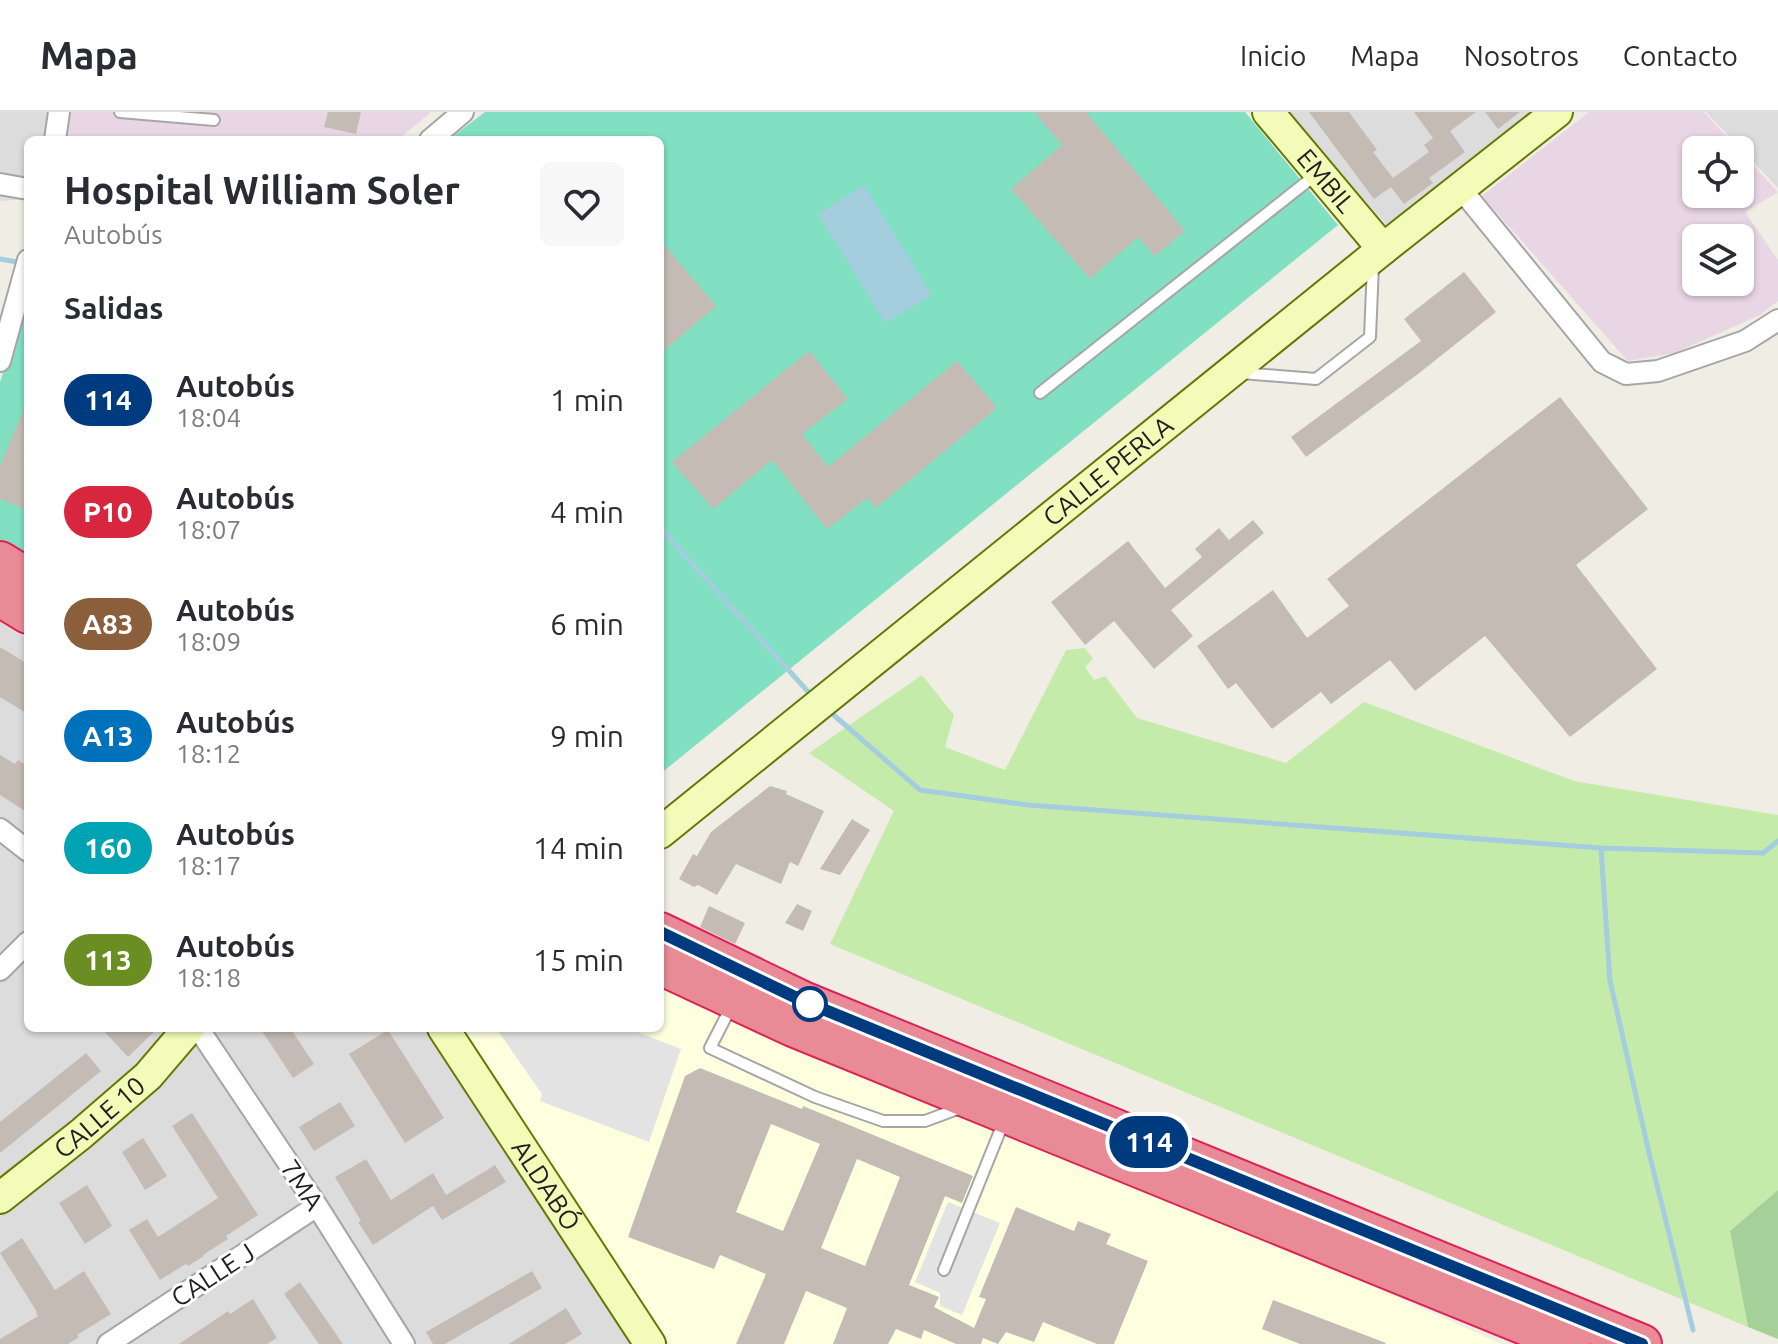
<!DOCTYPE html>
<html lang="es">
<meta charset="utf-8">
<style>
:root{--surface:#fff;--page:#f7f7f7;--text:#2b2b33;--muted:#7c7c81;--line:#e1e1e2}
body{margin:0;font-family:Ubuntu,sans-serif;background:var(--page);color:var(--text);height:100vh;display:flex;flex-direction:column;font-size:30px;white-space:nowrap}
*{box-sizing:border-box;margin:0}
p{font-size:26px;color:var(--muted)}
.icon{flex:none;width:44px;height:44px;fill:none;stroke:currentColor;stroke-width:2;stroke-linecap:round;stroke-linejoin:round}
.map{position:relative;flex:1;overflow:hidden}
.details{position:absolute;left:24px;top:24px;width:640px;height:896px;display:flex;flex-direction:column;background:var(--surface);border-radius:12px;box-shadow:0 2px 6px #0004}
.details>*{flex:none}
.badge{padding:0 16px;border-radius:26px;font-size:28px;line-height:52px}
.buttons{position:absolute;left:1682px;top:24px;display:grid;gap:16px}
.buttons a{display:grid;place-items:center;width:72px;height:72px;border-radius:12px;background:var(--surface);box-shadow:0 2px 6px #0004;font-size:40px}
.map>.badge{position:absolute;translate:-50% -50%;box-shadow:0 0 0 4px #fff}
h2{padding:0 40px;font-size:30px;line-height:72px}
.round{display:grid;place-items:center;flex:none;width:84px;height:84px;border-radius:12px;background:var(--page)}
.summary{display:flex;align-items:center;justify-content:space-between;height:136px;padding:0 40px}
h1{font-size:38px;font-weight:700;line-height:60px}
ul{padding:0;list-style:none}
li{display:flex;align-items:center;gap:24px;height:112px;padding:0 40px}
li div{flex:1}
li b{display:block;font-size:30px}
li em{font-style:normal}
li .badge{min-width:88px;font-weight:700;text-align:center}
header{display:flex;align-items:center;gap:48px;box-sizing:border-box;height:112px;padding:0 40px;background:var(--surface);border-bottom:2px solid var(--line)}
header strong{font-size:38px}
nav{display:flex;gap:44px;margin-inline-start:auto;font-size:28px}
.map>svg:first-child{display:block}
</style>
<header>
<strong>Mapa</strong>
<nav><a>Inicio</a><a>Mapa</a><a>Nosotros</a><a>Contacto</a></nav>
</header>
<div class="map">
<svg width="1778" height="1232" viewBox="0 0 1778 1232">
<rect width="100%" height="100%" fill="#f0ede5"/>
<!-- residential -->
<path fill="#dddcdc" d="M0 0H431L397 28H28V87L0 89Z
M1288 0H1533L1389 116Z
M1706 0H1778V76Z
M0 510 28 527V916H425L635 1232H0Z"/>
<!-- industrial -->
<path fill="#e9d6e4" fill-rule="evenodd" d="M69 0H431L397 28H66Z
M1589 0H1704L1739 38H1696V82H1740V39L1778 80 1745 100 1778 148V189L1760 203 1674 241 1628 249 1482 84ZM1740 126V170H1696V126Z"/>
<!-- education -->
<path fill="#fdffde" d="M660 862 1237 1113 1502 1232H670L462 916H660Z"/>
<!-- grass -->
<path fill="#c5ebaa" d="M1085 536 1093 547 1085 555 1094 568 1105 564 1137 606 1286 651 1364 590 1574 669 1778 703V1078L1730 1119 1748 1215 830 832 894 699 809 641 922 563 954 603 945 635 1005 658 1066 538Z"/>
<!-- forest -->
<path fill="#a5d099" d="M1778 1078V1227L1748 1215 1730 1119Z"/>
<!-- pitch -->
<path fill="#81e0c2" d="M485 0H1245L1338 113 660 662V28H448Z
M28 188V452L0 435V270Z"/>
<!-- parking -->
<path fill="#e3e3e3" d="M496 916H627L681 937 649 1030 540 989 542 982Z
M948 1090 1000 1111 962 1203 940 1194V1181L915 1170Z"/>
<!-- water -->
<path fill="#a4cdde" d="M864 73 932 183 885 211 818 102Z"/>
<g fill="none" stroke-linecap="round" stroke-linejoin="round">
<!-- stream -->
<path stroke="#a4cdde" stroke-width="5" d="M0 147 23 151
M660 416 812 584
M829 599 920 678 1028 693 1601 736 1763 741 1778 729
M1601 736 1610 869 1650 1045 1693 1218"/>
</g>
<!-- building -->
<path fill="#c4bcb4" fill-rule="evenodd" d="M328 0H361L356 22 324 15Z
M1034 0H1086L1185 119 1155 144 1138 125 1090 167 1011 77 1062 33Z
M1309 0H1349L1377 38 1373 40 1393 66 1429 40 1424 33 1433 26 1414 0H1476L1450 19 1465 40 1429 66 1433 71 1404 92 1391 75 1374 87Z
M1485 0H1520L1498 17Z
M660 128 716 194 660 242Z
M1464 160 1496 200 1418 262 1306 345 1291 325 1421 229 1404 207Z
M809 239 848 287 802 322 828 355 957 249 997 296 876 396 867 386 827 417 772 348 713 397 672 350Z
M1560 285 1648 397 1576 453 1657 557 1570 625 1485 524 1415 579 1390 548 1331 592 1321 580 1272 617 1236 571 1228 577 1197 534 1273 478 1307 526 1349 494 1327 467Z
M28 287V398L0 387V354Z
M1253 408 1264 421 1171 498 1193 524 1154 557 1114 509 1085 533 1051 490 1128 429 1165 476 1202 445 1195 437 1219 416 1229 428Z
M0 535 28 552V602L0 585Z
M0 643 15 652 18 648 28 654V701L0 683Z
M770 674 787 679 786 682 824 699 798 754 790 750 781 772 736 752 717 783 698 773 694 775 679 767 693 742 697 744 711 720Z
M852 707 870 718 840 763 820 757Z
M797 792 812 799 803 819 785 811Z
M709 794 745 811 735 832 700 815Z
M101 916H158L128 945Z
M260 916H290L314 952 293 966Z
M388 918 444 1006 405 1031 349 942Z
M86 941 101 959 0 1041V1010Z
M700 956 802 997 803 994 973 1064 962 1091 945 1084 909 1173 939 1185 934 1195 974 1216 986 1187 979 1185 1016 1095 1074 1119 1078 1109 1111 1122 1106 1132 1148 1149 1114 1232H1097L1043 1210 1034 1230 1006 1220 998 1232 983 1226 981 1232H956L924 1218 921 1227 896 1217 888 1232H833L847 1196 806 1179 784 1232H736L766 1162 720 1143 714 1157 628 1125 685 964ZM771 1012 820 1032 783 1119 736 1100ZM857 1047 900 1065 865 1154 821 1136Z
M340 990 355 1014 314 1039 299 1015Z
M192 1001 258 1103 226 1124 228 1127 203 1143 204 1144 188 1154 186 1152 160 1168 129 1118 147 1107 158 1125 218 1086 172 1014Z
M143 1026 167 1064 145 1078 122 1040Z
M366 1047 391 1088 433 1061 446 1083 495 1053 506 1070 442 1108 433 1094 373 1133 358 1110 361 1109 335 1065Z
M87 1073 112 1114 85 1132 59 1091Z
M22 1126 55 1178 84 1159 111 1202 77 1223 79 1225 68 1232H0V1227L38 1204 36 1201 37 1200 0 1141Z
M532 1159 542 1176 445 1232H433L426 1220Z
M300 1170 343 1232H319L284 1182Z
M253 1187 277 1226 267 1232H179L228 1199 230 1202Z
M1273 1188 1386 1231 1385 1232H1300L1262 1217Z
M566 1196 582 1222 565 1232H509Z"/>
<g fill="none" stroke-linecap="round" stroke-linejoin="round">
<defs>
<path id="lane" d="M120 0 214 8
M1241 261 1316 267 1370 225 1373 153
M1040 281 1318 61
M732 893 710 936 815 985 883 1009H925L960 996
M944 1158 1004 1009"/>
<path id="street" d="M55 28 59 0
M430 28 463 0
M0 72 28 77
M1461 77 1602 250 1626 262 1658 259 1745 229 1778 208
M0 249 28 148
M0 717 28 739
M0 858 28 830
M198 916 317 1094 404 1232
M108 1232 317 1094"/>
<g id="secondary">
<path id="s1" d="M1268 0 1383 137"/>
<path id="s2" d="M660 721 1383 137 1557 0"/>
<path id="s3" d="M443 916 650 1232"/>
<path id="s4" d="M0 1086 81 1022 148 964 189 916"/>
</g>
<path id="highway" d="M0 449 28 466
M0 485 28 502
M660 820 803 889 1642 1232
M660 853 793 915 1571 1232"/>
</defs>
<!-- lane casing -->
<use href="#lane" stroke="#a6a6a6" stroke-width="14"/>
<!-- street casing -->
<use href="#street" stroke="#a6a6a6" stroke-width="24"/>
<!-- secondary casing -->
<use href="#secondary" stroke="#647803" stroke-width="34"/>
<!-- highway casing -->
<use href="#highway" stroke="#de2156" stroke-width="42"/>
<!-- lane -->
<use href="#lane" stroke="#fff" stroke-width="10"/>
<!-- street -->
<use href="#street" stroke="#fff" stroke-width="20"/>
<!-- secondary -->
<use href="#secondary" stroke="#f3fbb8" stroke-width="30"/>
<!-- highway -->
<use href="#highway" stroke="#e88b96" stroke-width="38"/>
</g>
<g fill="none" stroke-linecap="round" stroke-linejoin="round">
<defs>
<path id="line" d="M660 820 803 889 1642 1232"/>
</defs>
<!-- line casing -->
<use href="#line" stroke="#fff" stroke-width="18"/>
<!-- line -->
<use href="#line" stroke="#003b80" stroke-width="12"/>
</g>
<!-- markers -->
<circle fill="#fff" stroke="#003b80" stroke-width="4" cx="810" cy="892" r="16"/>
<g text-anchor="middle" stroke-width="6" stroke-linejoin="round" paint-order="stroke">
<!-- street labels -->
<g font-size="26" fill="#1f1f1f" stroke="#fff">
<text dy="9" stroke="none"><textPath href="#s1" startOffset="90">EMBIL</textPath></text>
<text dy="9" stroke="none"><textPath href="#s2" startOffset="576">CALLE PERLA</textPath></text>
<text dy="9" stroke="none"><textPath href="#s4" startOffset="128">CALLE 10</textPath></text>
<text transform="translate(302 1073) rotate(56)" y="9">7MA</text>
<text dy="9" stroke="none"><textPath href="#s3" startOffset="188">ALDABÓ</textPath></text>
<text transform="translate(213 1163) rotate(-33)" y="9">CALLE J</text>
</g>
</g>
</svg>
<div class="buttons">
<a><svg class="icon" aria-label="locate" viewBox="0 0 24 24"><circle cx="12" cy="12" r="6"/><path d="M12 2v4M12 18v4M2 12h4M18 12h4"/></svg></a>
<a><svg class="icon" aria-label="layers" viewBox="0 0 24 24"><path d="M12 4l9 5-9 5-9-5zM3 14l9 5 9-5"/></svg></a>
</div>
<b class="badge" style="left:1149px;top:1030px;background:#003b80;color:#fff">114</b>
<section class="details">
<div class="summary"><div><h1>Hospital William Soler</h1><p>Autobús</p></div><a class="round"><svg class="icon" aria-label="heart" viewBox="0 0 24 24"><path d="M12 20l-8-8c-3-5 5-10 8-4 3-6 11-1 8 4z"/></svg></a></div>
<h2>Salidas</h2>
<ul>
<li><span class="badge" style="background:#003b80;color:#fff">114</span><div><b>Autobús</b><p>18:04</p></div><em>1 min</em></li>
<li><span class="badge" style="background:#d7263d;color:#fff">P10</span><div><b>Autobús</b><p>18:07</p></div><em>4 min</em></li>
<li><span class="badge" style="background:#8b5e3c;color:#fff">A83</span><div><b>Autobús</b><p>18:09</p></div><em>6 min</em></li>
<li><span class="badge" style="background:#0072bc;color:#fff">A13</span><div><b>Autobús</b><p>18:12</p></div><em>9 min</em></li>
<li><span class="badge" style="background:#00a3b4;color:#fff">160</span><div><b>Autobús</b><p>18:17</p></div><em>14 min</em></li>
<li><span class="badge" style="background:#6b8e23;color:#fff">113</span><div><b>Autobús</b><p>18:18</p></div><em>15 min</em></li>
</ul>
</section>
</div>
